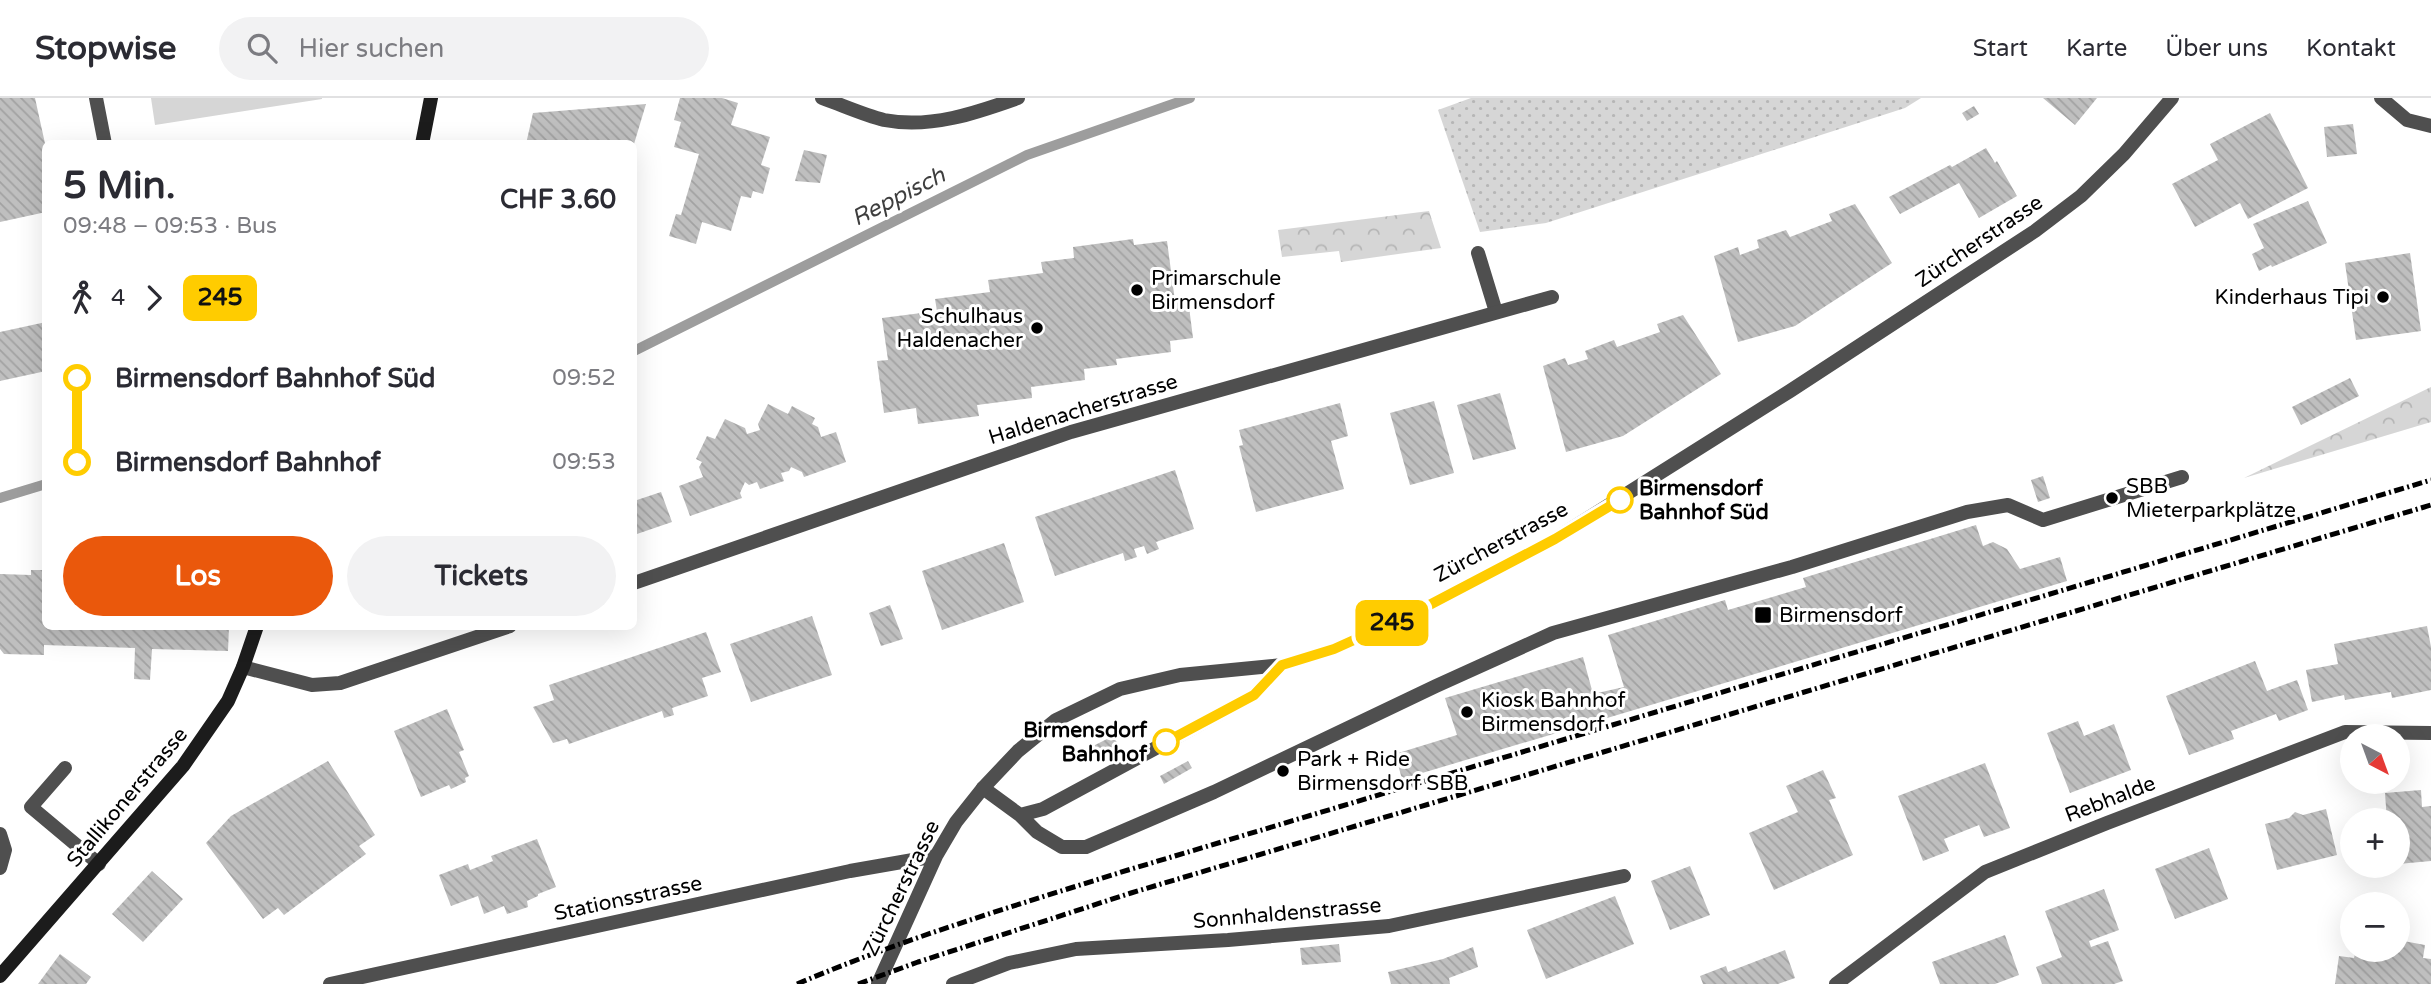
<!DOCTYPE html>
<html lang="de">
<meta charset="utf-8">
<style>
:root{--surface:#fff;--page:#f2f2f3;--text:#2b2b33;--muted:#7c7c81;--line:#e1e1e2;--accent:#ea580c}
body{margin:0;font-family:"Varela Round",sans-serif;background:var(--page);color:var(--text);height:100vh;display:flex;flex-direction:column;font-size:26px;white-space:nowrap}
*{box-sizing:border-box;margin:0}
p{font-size:23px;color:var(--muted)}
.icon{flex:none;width:38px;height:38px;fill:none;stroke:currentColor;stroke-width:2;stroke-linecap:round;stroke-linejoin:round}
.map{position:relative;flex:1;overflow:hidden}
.sheet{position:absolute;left:42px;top:42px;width:595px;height:490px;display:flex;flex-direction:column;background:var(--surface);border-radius:10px;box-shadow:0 7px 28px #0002}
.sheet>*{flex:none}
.badge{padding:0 14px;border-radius:10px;font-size:24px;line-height:46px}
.needle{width:46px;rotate:139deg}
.tools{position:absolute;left:2340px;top:626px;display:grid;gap:14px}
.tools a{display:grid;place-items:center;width:70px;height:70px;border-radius:50%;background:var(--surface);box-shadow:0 7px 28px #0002;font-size:35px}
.map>.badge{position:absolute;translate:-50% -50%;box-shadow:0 0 0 4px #fff}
.legs{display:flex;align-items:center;gap:10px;height:77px;padding:0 21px;font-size:23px}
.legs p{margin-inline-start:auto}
.overview{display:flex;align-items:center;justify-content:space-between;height:119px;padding:0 21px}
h1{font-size:38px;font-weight:700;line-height:52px}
.button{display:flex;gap:14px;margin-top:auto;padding:14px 21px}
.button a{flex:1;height:80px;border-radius:42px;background:var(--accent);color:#fff;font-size:28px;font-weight:700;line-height:80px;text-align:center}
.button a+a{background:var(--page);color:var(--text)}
ul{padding:0 21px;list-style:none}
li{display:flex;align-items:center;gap:24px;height:84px;font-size:26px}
li i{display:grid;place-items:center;width:10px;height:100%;margin:0 9px;background:currentColor}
li i::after{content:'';width:18px;height:18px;margin:-9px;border:5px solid;border-radius:50%;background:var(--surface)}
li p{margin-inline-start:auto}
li:first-child i{background:linear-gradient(#0000 50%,currentColor 0)}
li:last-child i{background:linear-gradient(currentColor 50%,#0000 0)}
header{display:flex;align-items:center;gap:42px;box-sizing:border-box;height:98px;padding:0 35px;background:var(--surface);border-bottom:2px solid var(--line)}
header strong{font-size:33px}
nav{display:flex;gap:38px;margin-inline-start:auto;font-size:24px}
.search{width:490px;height:63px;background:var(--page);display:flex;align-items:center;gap:18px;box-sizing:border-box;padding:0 24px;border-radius:38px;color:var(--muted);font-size:26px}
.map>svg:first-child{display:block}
</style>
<header>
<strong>Stopwise</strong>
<div class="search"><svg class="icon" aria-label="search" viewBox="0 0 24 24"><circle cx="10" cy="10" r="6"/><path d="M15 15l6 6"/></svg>Hier suchen</div>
<nav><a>Start</a><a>Karte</a><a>Über uns</a><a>Kontakt</a></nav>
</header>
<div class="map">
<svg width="2431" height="886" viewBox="0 0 2431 886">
<defs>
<pattern id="forest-crowns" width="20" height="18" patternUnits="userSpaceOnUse" patternTransform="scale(1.75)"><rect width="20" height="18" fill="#d6d6d6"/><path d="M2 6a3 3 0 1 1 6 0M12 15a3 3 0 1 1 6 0" fill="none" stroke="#b6b6b6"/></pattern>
<pattern id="garden-dots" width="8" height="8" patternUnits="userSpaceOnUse" patternTransform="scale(1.75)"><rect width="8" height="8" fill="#d6d6d6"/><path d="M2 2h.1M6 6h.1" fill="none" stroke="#b6b6b6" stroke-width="1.8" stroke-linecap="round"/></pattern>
<pattern id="building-back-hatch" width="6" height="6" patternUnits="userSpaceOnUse" patternTransform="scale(1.75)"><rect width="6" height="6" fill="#bfbfbf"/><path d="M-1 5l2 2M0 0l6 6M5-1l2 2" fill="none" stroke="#a2a2a2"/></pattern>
</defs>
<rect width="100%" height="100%" fill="#fff"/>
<!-- grass -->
<path fill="#d6d6d6" d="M151 0H322V1L155 27Z"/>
<!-- forest -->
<path fill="url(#forest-crowns)" d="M1429 113 1441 150 1341 164 1339 153 1282 159 1278 132Z
M2431 289V324L2244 380Z"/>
<!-- garden -->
<path fill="url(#garden-dots)" d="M1471 0H1921L1905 10 1546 125 1480 134 1438 12Z"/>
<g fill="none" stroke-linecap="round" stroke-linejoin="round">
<!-- stream -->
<path stroke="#9d9d9d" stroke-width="10" d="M634 253 1027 57 1190 0
M0 400 46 386"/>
</g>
<!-- building -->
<path fill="url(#building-back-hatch)" d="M0 0H35L46 50V114L0 124Z
M680 0H722L738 5 731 27 770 39 761 67 770 70 763 96 753 93 751 100 741 98 731 133 702 124 696 146 669 138 676 116 681 117 699 56 674 49 681 24 674 22Z
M2043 0H2097L2075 27Z
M646 6 634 46H526L533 15Z
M1974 8 1979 16 1967 23 1962 15Z
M2270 15 2308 90 2248 121 2240 105 2195 129 2172 86 2218 62 2210 46Z
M2353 26 2357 56 2327 59 2324 29Z
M1986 50 1995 65 1997 63 2017 98 1979 120 1959 85 1900 116 1889 99 1950 67 1952 69Z
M804 52 827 57 820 85 795 83Z
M2308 103 2327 145 2272 169 2271 167 2259 173 2252 156 2264 150 2253 126Z
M1855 106 1892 165 1795 228 1738 244 1714 158 1738 149 1740 157 1759 150 1757 142 1786 132 1790 139 1832 123 1829 116Z
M1133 141 1134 147 1167 143 1175 203 1188 201 1193 240 1170 243 1171 254 1116 261 1117 267 1084 271 1085 282 1031 289 1032 300 977 307 979 318 918 326 916 310 884 315 877 263 888 262 882 220 937 213 935 201 990 194 988 182 1043 175 1041 164 1074 160 1073 149Z
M2410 155 2421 233 2356 242 2345 165Z
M1683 217 1721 276 1623 338 1566 354 1543 268 1565 260 1568 267 1588 261 1585 253 1614 242 1617 249 1660 234 1657 226Z
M46 224V273L0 283V234Z
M2350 280 2359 298 2301 327 2292 309Z
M1500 295 1516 351 1473 362 1457 307Z
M1434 303 1454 375 1410 387 1390 315Z
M1340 305 1348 338 1331 343 1344 391 1256 414 1239 348 1243 347 1239 332Z
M768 306 788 316 792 308 815 320 812 326 818 329 821 339 836 334 846 364 804 379 802 374 791 369 789 373 781 375 784 383 760 391 757 384 749 387 745 384 740 395 742 400 690 418 679 388 703 379 699 369 702 364 696 361 707 338 715 341 725 321 745 330 747 336 760 332 758 326Z
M1175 372 1194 431 1156 444 1159 451 1147 456 1144 448 1134 451 1137 459 1125 463 1123 455 1055 478 1035 419Z
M2043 378 2050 400 2038 404 2031 382Z
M634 392 637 402 661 394 672 424 634 437Z
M1976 427 1983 448 1993 444 2007 451 2020 471 2060 459 2067 483 1402 681 1395 656 1457 637 1445 600 1583 559 1593 596 1624 589 1608 537 1725 502 1728 512 1806 489 1803 480Z
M1004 445 1024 504 942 532 922 473Z
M31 472H46V528H229L228 553 152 551 150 582 134 581 135 550 44 547V557L4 556 0 551V476L31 477Z
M890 507 903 541 881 548 869 515Z
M812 518 832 577 751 604 730 546Z
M2427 528 2431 549V592L2392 600 2391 594 2345 602 2344 597 2312 604 2306 572 2338 566 2334 546Z
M706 534 721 574 702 580 708 598 672 610 674 617 664 620 662 613 569 646 567 641 553 645 533 609 554 602 549 587Z
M2255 563 2267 593 2297 582 2308 612 2279 623 2276 616 2231 633 2234 641 2189 657 2166 598Z
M447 611 464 652 459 654 469 678 465 680 466 684 451 691 449 687 421 699 394 633Z
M2078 623 2084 638 2114 626 2131 672 2070 695 2047 635Z
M1113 638 1118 646 1098 657 1093 648Z
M328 663 375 737 359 748 366 756 284 817 278 810 263 821 206 745 231 718Z
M1188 663 1192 670 1164 686 1160 678Z
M1985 665 2010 730 1984 739 1979 727 1944 741 1949 753 1923 763 1898 698Z
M1823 672 1836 700 1829 702 1853 757 1774 792 1749 735 1798 714 1786 688Z
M2421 692 2422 709 2431 708V763L2398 766V723H2387L2385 695Z
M2326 711 2337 757 2277 772 2265 726 2289 720 2295 714 2303 717Z
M537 741 556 789 538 796V798L527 803 528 809 507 816 504 808 484 816 478 798 451 808 439 777 468 766 470 772 493 763 491 758Z
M2209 750 2228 801 2175 821 2155 771Z
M1690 768 1710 817 1670 832 1651 783Z
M152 773 183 801 143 844 112 816Z
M2104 791 2119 832 2089 843 2091 849 2108 843 2123 883 2114 886H2042L2036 869 2062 859 2045 813Z
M1615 798 1634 846 1546 881 1527 832Z
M2005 837 2019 877 1995 886H1940L1932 864Z
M2398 842 2425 847 2423 860 2431 861V886H2335L2339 858 2354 860 2356 852H2398Z
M1339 846 1341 864 1302 867 1300 850Z
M1473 849 1478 869 1449 880 1450 886H1391L1388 874 1443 861Z
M1785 852 1795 880 1778 886H1703L1700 878 1726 868 1728 874Z
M60 856 91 879 86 886H38Z"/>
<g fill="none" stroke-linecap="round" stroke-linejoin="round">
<!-- lane -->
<path stroke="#4f4f4f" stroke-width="14" d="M1478 155 1496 214
M65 670 31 709 99 766
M983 690 1020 717 1037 734 1062 749H1086L1214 694 1436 588 1553 535 1792 469 1967 414 2008 407 2043 422 2182 379
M1020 717 1043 711 1254 597 1282 567
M0 736 5 752 0 770"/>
<!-- street -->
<path stroke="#4f4f4f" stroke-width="14" d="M96 0 105 46
M822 0C842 7 864 17 884 22 930 31 976 15 1018 0
M2381 0 2407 22 2431 28
M634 485 1071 334 1552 199
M243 569 312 587 340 585 510 528
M330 886 850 773 936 758
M878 886 936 758 956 724 983 690 1018 653 1056 622 1120 591 1180 577 1282 567 1334 551 1416 514 1555 441 1790 293 2035 133 2081 98 2124 56 2172 0
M953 886 1009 865 1076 851 1228 842 1389 828 1624 778
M1836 886 1985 774 2107 725 2345 634 2431 635"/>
<!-- secondary -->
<path stroke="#1c1c1c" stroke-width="14" d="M422 46 431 0
M0 878 183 668 228 603 243 569 257 528"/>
<!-- rail -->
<path stroke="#000" stroke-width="5" stroke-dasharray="10 3.5 2 3.5" stroke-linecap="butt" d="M797 886C905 840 1017 807 1128 772L2431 382
M858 886 918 864 1131 795 2431 407"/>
</g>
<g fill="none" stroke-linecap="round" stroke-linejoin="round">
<defs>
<path id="line-1" d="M1166 644 1254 597 1282 567 1334 551 1416 514 1555 441 1620 402"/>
</defs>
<!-- line-1 casing -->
<use href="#line-1" stroke="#fff" stroke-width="16"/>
<!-- line-1 -->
<use href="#line-1" stroke="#fc0" stroke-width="10"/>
</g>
<!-- markers -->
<g fill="#000" stroke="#fff" stroke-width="2.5">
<circle cx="1137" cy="192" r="7"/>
<circle cx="2383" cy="199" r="7"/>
<circle cx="1037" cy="230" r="7"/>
<circle cx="2112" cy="400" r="7"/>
<rect x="1754" y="508" width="18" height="18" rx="3.5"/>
<circle cx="1467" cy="614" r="7"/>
<circle cx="1283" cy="673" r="7"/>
</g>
<g fill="#fff" stroke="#fc0" stroke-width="3.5">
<circle cx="1620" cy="402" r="12"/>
<circle cx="1166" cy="644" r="12"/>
</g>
<g text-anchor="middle" stroke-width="6" stroke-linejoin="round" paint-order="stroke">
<!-- street labels -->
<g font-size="21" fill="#000" stroke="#fff">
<text transform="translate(1979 143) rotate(-34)" y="7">Zürcherstrasse</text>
<text transform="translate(1083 311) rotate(-17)" y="7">Haldenacherstrasse</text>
<text transform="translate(1501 444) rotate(-28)" y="7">Zürcherstrasse</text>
<text transform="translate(127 699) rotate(-50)" y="7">Stallikonerstrasse</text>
<text transform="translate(2110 701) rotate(-21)" y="7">Rebhalde</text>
<text transform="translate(901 790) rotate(-64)" y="7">Zürcherstrasse</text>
<text transform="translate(628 800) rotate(-12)" y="7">Stationsstrasse</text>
<text transform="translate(1287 815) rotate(-5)" y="7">Sonnhaldenstrasse</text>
</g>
<!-- poi labels -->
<g font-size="21" fill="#000" stroke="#fff" text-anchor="start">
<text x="1151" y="187">Primarschule<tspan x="1151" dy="24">Birmensdorf</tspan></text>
<text x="2369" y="206" text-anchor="end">Kinderhaus Tipi</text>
<text x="1023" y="225" text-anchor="end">Schulhaus<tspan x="1023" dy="24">Haldenacher</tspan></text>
<text x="2126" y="395">SBB<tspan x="2126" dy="24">Mieterparkplätze</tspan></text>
<text x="1779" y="524">Birmensdorf</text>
<text x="1481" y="609">Kiosk Bahnhof<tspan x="1481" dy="24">Birmensdorf</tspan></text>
<text x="1297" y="668">Park + Ride<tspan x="1297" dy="24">Birmensdorf SBB</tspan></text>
</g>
<!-- stop labels -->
<g font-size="21" font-weight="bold" fill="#000" stroke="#fff" text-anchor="start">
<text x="1639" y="397">Birmensdorf<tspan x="1639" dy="24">Bahnhof Süd</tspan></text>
<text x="1147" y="639" text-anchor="end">Birmensdorf<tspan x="1147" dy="24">Bahnhof</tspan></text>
</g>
<!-- water labels -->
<g font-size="23" font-style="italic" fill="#3e3e3e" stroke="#fff">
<text transform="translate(898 98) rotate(-27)" y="8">Reppisch</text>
</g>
</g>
</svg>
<div class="tools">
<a><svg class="needle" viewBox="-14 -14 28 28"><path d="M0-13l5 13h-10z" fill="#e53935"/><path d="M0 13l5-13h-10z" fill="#7c7c81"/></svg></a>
<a>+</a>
<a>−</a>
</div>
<b class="badge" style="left:1392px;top:525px;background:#fc0;color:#111">245</b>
<section class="sheet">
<div class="overview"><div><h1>5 Min.</h1><p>09:48 – 09:53 · Bus</p></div><b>CHF 3.60</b></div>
<div class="legs"><svg class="icon" aria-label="walk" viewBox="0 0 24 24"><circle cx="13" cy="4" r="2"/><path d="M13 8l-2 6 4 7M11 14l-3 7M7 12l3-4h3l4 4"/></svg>4<svg class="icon" aria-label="forward" viewBox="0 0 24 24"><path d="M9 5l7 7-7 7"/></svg><b class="badge" style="background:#fc0;color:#111">245</b></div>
<ul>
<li><i style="color:#fc0"></i><b>Birmensdorf Bahnhof Süd</b><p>09:52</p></li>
<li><i style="color:#fc0"></i><b>Birmensdorf Bahnhof</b><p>09:53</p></li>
</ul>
<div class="button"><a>Los</a><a>Tickets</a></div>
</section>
</div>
